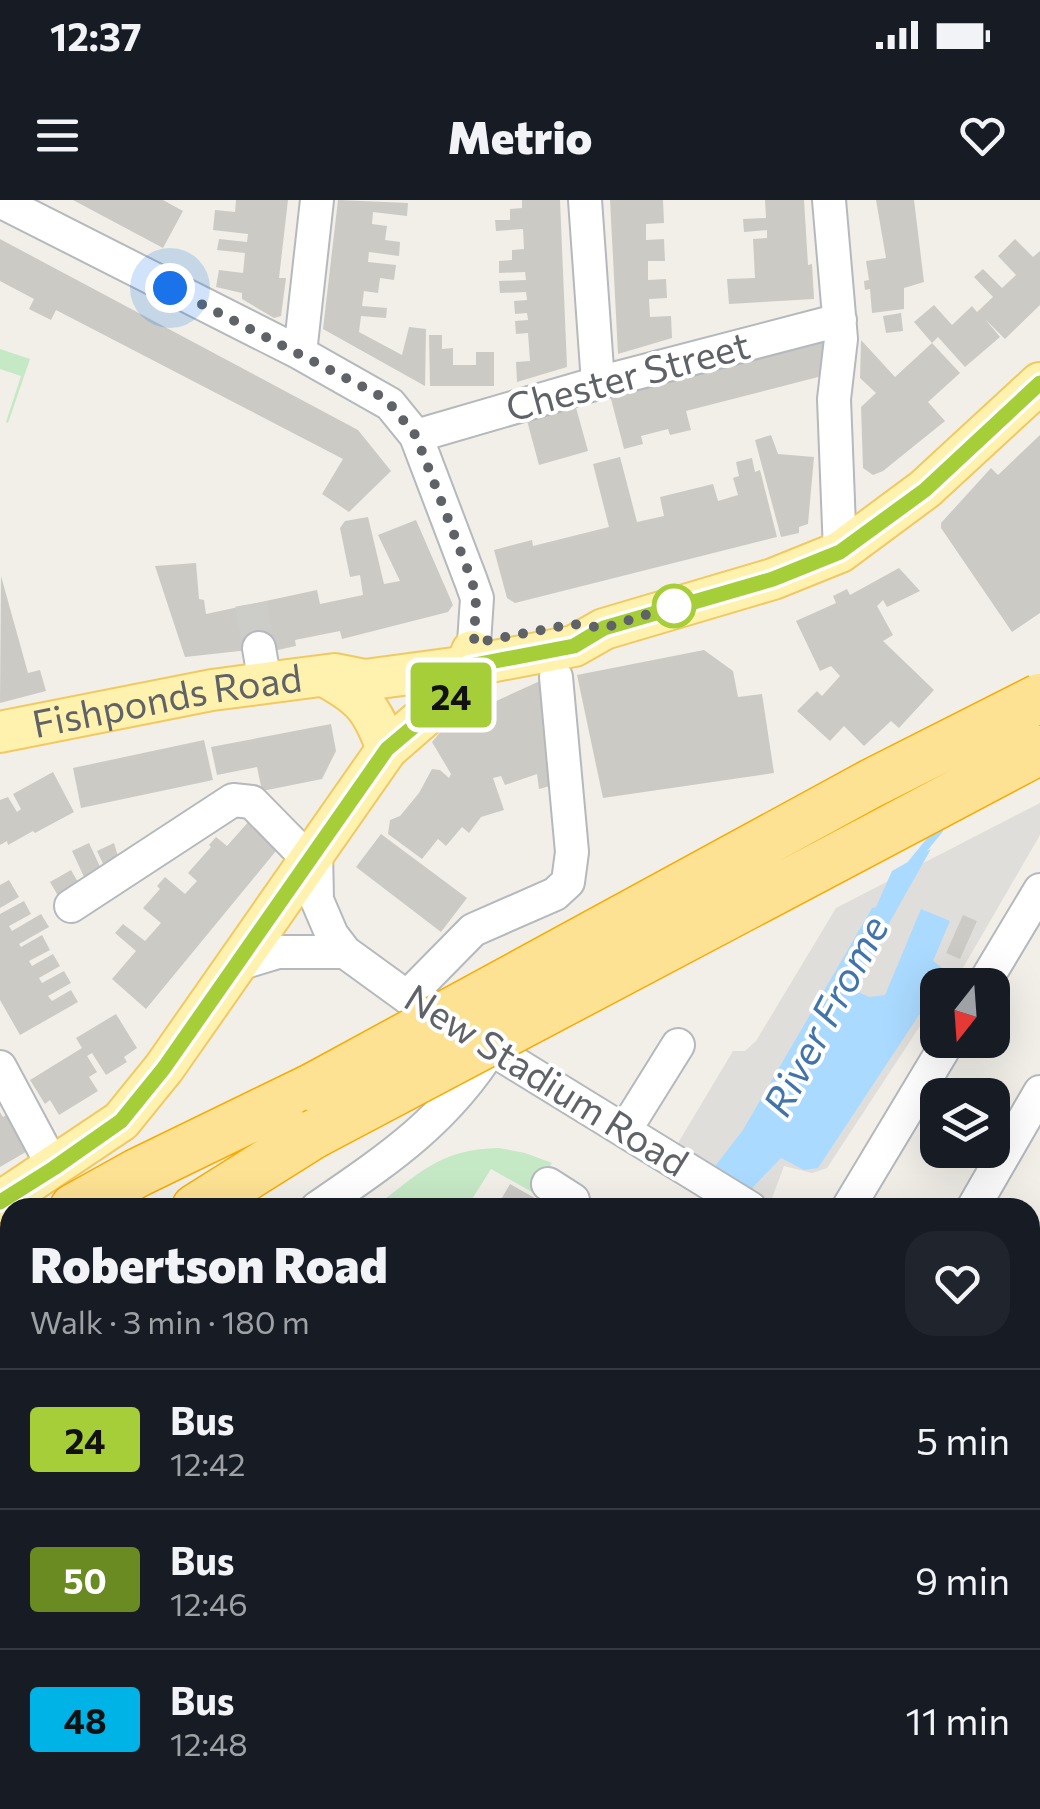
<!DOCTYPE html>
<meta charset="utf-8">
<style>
:root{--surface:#171b24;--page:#20242c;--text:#f1f3f6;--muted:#9ea1a6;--line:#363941}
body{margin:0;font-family:Commissioner,sans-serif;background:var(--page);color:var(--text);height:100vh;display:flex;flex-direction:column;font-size:38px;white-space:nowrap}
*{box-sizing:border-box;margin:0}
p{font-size:32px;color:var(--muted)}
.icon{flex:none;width:55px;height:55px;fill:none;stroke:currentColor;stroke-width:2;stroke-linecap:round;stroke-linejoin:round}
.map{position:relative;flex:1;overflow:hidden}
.drawer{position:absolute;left:0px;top:998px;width:1040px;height:612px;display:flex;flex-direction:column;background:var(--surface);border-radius:30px 30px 0 0;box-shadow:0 10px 40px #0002}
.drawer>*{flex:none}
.badge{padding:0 20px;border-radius:8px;font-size:35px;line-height:65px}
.needle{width:65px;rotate:197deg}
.tools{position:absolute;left:920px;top:768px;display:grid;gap:20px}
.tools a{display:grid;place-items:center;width:90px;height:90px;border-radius:20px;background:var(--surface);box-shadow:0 10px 40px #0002;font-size:50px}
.you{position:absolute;width:50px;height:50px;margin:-25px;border:8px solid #fff;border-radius:50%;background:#1a73e8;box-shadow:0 0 0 15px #1a73e833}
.map>.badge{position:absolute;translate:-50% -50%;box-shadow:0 0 0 5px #fff}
.round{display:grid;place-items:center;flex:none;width:105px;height:105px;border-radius:30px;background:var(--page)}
.overview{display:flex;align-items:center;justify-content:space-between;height:170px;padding:0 30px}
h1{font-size:48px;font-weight:800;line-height:75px}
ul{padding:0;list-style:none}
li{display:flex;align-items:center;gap:30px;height:140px;padding:0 30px;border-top:2px solid var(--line)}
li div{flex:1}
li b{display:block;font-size:38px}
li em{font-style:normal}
li .badge{min-width:110px;font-weight:700;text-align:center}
.status{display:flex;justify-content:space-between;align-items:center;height:70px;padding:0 50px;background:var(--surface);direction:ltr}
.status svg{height:28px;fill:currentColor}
header{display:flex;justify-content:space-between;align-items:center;height:130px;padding:0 30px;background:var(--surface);font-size:45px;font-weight:800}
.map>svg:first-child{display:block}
</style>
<div class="status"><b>12:37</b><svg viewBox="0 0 49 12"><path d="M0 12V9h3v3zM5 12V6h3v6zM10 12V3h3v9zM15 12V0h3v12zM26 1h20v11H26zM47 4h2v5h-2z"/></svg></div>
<header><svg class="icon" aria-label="menu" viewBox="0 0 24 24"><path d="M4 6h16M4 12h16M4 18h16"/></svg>Metrio<svg class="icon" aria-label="heart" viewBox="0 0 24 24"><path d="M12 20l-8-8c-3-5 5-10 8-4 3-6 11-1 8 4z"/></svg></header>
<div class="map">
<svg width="1040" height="1609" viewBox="0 0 1040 1609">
<rect width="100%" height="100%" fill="#f1efe8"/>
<!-- commercial -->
<path fill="#fef7e0" d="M1030 1480 1040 1494V1609H767L780 1600H1030Z"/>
<!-- industrial -->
<path fill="#e0deda" d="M1040 603V635L953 785H938L937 812 929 826 922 823 827 968 812 973 784 966 772 998H766L678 943 733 851H745L756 841 836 708Z
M1040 1357V1494L1030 1480V1366Z"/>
<!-- green -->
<path fill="#c5e8c5" d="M0 149 30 159 8 223 6 222 21 176 0 169Z
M499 948 525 953 552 963 532 992 491 969 467 1007 373 1008C419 974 439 949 499 948Z
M10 1259V1448L0 1457V1260Z"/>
<!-- water -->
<path fill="#aadaff" d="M931 649 852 789 869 797 885 795 921 709 950 721 933 761 945 770 925 816 919 815 818 968 804 970 781 958 754 986 742 1007 693 1008 716 965 743 930 872 708 876 707 892 671Z"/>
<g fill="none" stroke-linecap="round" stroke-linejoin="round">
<!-- stream -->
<path stroke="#aadaff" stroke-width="8" d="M912 663 939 630"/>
<!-- river -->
<path stroke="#aadaff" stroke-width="48" d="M0 1216 10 1215"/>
</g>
<!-- building -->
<path fill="#cccac5" d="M73 0H163L183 11 163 48Z
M236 0H288L279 78H286L281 116 274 118 242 99V93L216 87 219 70 243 73 245 53 217 50 219 39 247 42 248 34 213 30 215 10 235 12Z
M338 0 408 3 407 16 373 12 372 24 387 26 385 40 400 42 399 56 369 52 368 62 396 65 394 80 380 78 378 93 364 91 362 106 387 108 386 118 361 116 359 132 402 155 409 127 426 129 425 186 323 129Z
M522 0H560L567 167 517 182 516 162 530 161 528 133 516 134 515 121 528 120 527 113 515 114 514 101 527 100 526 92 500 93 499 81 526 80 525 72 499 73V61L512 60V50L524 49 523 29 496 31 495 20H510V9L522 8Z
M610 0H663L664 23 646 24V40L664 39 665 61H648V80L666 79 667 98 649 99 650 117 671 116 672 138 618 154Z
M765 0H804L808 65 812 64 814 99 729 104 727 79 755 78 753 39 767 38V30L744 32 743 19 766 18Z
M876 0H914L924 82 904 88V109L872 113 870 89 865 90 864 81 869 80 866 61 886 58Z
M0 39 358 230 391 271 349 312 322 294 343 259 56 110 51 120 29 109 34 99 0 81Z
M1015 39 1033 57 1040 51V105L1005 139 985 119 1000 137 965 167 938 137 932 143 914 122 934 105 952 125 972 106 977 112 993 97 974 77 983 69 1002 88 1016 75 998 56Z
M901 113 903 131 886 133 883 116Z
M429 135H442V149L453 148V165H476V152H494V186H430Z
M818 140 824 143 822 176 686 211 691 230 670 235 668 229 641 236 643 244 624 249 610 195Z
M861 140 895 177 932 143 960 173 928 202 945 221 883 271 873 275 863 268 861 207 876 193 860 178Z
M575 204 588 251 539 265 526 217Z
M771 235 778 254 814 257 808 324 799 327V333L781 337 755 240Z
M1040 235V413L1012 432 941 328V323L991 268 998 275Z
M620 257 637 322 664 316 660 297 713 284 718 301 738 295 733 278 739 276 736 262 752 258 755 272 760 270 777 337 515 403 507 398 494 350 532 340 533 346 609 327 593 264Z
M368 317 384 384 400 381 378 335 416 320 453 405 448 412 342 439 340 431 295 440 296 446 273 451 249 450 185 457 155 366 196 363 199 399 204 400 206 414 317 390 320 404 363 395 360 375 350 377 340 328 345 321Z
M899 368 920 391 887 407 883 400 877 406 893 435 883 441 934 490 899 528 891 521 864 546 844 526 830 541 797 511 817 491 822 496 840 476 831 466 820 471 796 421 836 403 833 396 847 389 850 395Z
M1 376 28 473 40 470 46 491 0 503Z
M704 450 733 471 738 497 762 494 774 573 603 598 577 475Z
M540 481 547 521 550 586 539 589 537 574 505 585 501 576 493 578 504 610 481 617 469 633 462 627 446 646 438 639 422 659 388 634 390 620 400 616 419 593 432 569 440 570 449 578 451 574 432 542 448 523Z
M331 524 336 551 322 579 262 591 257 567 217 575 211 547Z
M204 540 213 580 81 608 73 568Z
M53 572 74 612 35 633 33 631 8 645 7 641 0 645V600L8 597 17 612 21 609 13 594Z
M250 620 280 646 146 809 112 779 136 751 115 733 123 724 145 741 161 723 143 708 160 689 157 686 165 677 185 694 197 681 188 673 211 647 209 645 216 637 227 646Z
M381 634 467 698 441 732 356 667Z
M89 643 102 671 85 679 72 651Z
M114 643 120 663 106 670 97 651Z
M71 670 82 689 61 701 50 682Z
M9 680 19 697 0 708V685Z
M24 701 31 714 9 726 12 731 41 714 49 727 19 744 21 747 42 735 50 750 29 761 32 766 53 754 60 766 39 778 42 783 64 771 71 783 48 796 52 801 71 790 78 802 20 835 0 800V714Z
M963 715 977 721 960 759 946 753Z
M116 814 137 848 124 857 127 862 106 875 92 853 87 856 97 872 89 877 98 891 59 915 50 900 45 904 30 880 82 848 76 838Z
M0 912 3 917 9 913 31 949 0 967Z
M510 984 540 1001 537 1008H496Z
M1040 1431V1456L1030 1443V1439Z
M95 1600H586L575 1609H103Z"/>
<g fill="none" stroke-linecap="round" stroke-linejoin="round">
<!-- minor-tunnel -->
<path stroke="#ccccc8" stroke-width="32" stroke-dasharray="32 16" stroke-linecap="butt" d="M251 404 259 448
M159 1600 166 1609"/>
<defs>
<path id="minor" d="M585 0 598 183
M829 0 841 139 834 199 840 352
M0 1 300 153 390 204 416 236 471 381 477 398 474 443
M300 153 317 0
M416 236 598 183 840 120
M259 448 265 483
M316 651 317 700 332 735 345 752 407 797 750 1008
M71 706 233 600 252 602 309 660
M235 765 278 752H345
M983 785 1040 690
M407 797 473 730 555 694 568 682 572 652 556 477
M0 867 54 968
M625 930 678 845
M548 984 573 1000 568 1008
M317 1008C387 960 446 921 492 847
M848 1008 949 840
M973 1008 1040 892
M1030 1316 1040 1308
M42 1609 43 1600
M610 1609 621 1600
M692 1609 702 1600"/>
<g id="major">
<path d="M324 476C363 497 372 508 387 549"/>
<path id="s1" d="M0 532 212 490 335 474 365 480 469 466 574 446 604 429 773 379 840 352 925 289 1040 183"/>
<path d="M0 1002 121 921 164 868 387 549 457 488 472 451"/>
</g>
<path id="highway" d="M74 1008 137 973 314 887
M196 1008 314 934
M0 1052 10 1046
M0 1094 10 1086
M0 1141 10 1133
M0 1191 10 1183"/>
</defs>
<!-- minor casing -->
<use href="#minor" stroke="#b5b8bc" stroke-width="36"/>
<!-- major casing -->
<use href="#major" stroke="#f2c960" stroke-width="44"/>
<!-- highway casing -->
<use href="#highway" stroke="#f9ab00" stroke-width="51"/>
<!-- minor -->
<use href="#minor" stroke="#fff" stroke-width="32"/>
<!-- major -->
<use href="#major" stroke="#fff2af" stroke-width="40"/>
<!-- highway -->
<use href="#highway" stroke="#fde293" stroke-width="48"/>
<defs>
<path id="highway-bridge" d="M314 887 872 583 1040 498
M314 934 1040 550"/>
</defs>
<!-- highway-bridge casing -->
<use href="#highway-bridge" stroke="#f9ab00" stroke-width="51" stroke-linecap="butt"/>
<!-- highway-bridge -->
<use href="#highway-bridge" stroke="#fde293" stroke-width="48"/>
</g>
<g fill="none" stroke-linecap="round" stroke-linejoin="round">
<defs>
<path id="line" d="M0 1002 54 968 121 921 164 868 387 549 450 496 469 466 574 446 604 428 773 379 840 352 925 290 1040 183"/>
</defs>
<!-- line casing -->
<use href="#line" stroke="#fff" stroke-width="22"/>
<!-- line -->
<use href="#line" stroke="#a6ce39" stroke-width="15"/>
<!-- walk -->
<path stroke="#5f6368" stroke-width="10" stroke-dasharray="0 18" d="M170 88 377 194 390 204 416 236 472 381 476 398 474 443 573 424 604 428 674 406"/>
</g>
<!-- markers -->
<circle fill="#fff" stroke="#a6ce39" stroke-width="5" cx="674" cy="406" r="20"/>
<g text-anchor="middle" stroke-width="8" stroke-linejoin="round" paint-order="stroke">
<!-- street labels -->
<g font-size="38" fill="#5f6368" stroke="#fff">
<text transform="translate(628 177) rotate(-15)" y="13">Chester Street</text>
<text dy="13" stroke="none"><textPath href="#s1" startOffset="170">Fishponds Road</textPath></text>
<text transform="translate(546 881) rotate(32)" y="13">New Stadium Road</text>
</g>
<!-- water labels -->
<g font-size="40" font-style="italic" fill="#4174aa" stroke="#fff">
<text transform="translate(826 816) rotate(-62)" y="14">River Frome</text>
</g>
</g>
</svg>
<div class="tools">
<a><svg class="needle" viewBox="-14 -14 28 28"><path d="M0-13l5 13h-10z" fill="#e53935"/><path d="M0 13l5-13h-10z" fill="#9ea1a6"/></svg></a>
<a><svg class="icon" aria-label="layers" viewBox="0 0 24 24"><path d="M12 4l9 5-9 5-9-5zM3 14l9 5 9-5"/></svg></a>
</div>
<div class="you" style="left:170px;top:88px"></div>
<b class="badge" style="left:451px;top:495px;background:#a6ce39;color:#111">24</b>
<section class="drawer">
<div class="overview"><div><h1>Robertson Road</h1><p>Walk · 3 min · 180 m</p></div><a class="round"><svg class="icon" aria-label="heart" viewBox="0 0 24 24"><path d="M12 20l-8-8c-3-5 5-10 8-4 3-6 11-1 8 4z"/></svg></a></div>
<ul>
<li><span class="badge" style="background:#a6ce39;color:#111">24</span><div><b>Bus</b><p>12:42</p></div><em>5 min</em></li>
<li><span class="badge" style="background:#6a8a22;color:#fff">50</span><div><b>Bus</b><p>12:46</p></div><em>9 min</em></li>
<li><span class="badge" style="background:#00b3e6;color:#111">48</span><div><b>Bus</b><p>12:48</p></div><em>11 min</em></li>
</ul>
</section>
</div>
